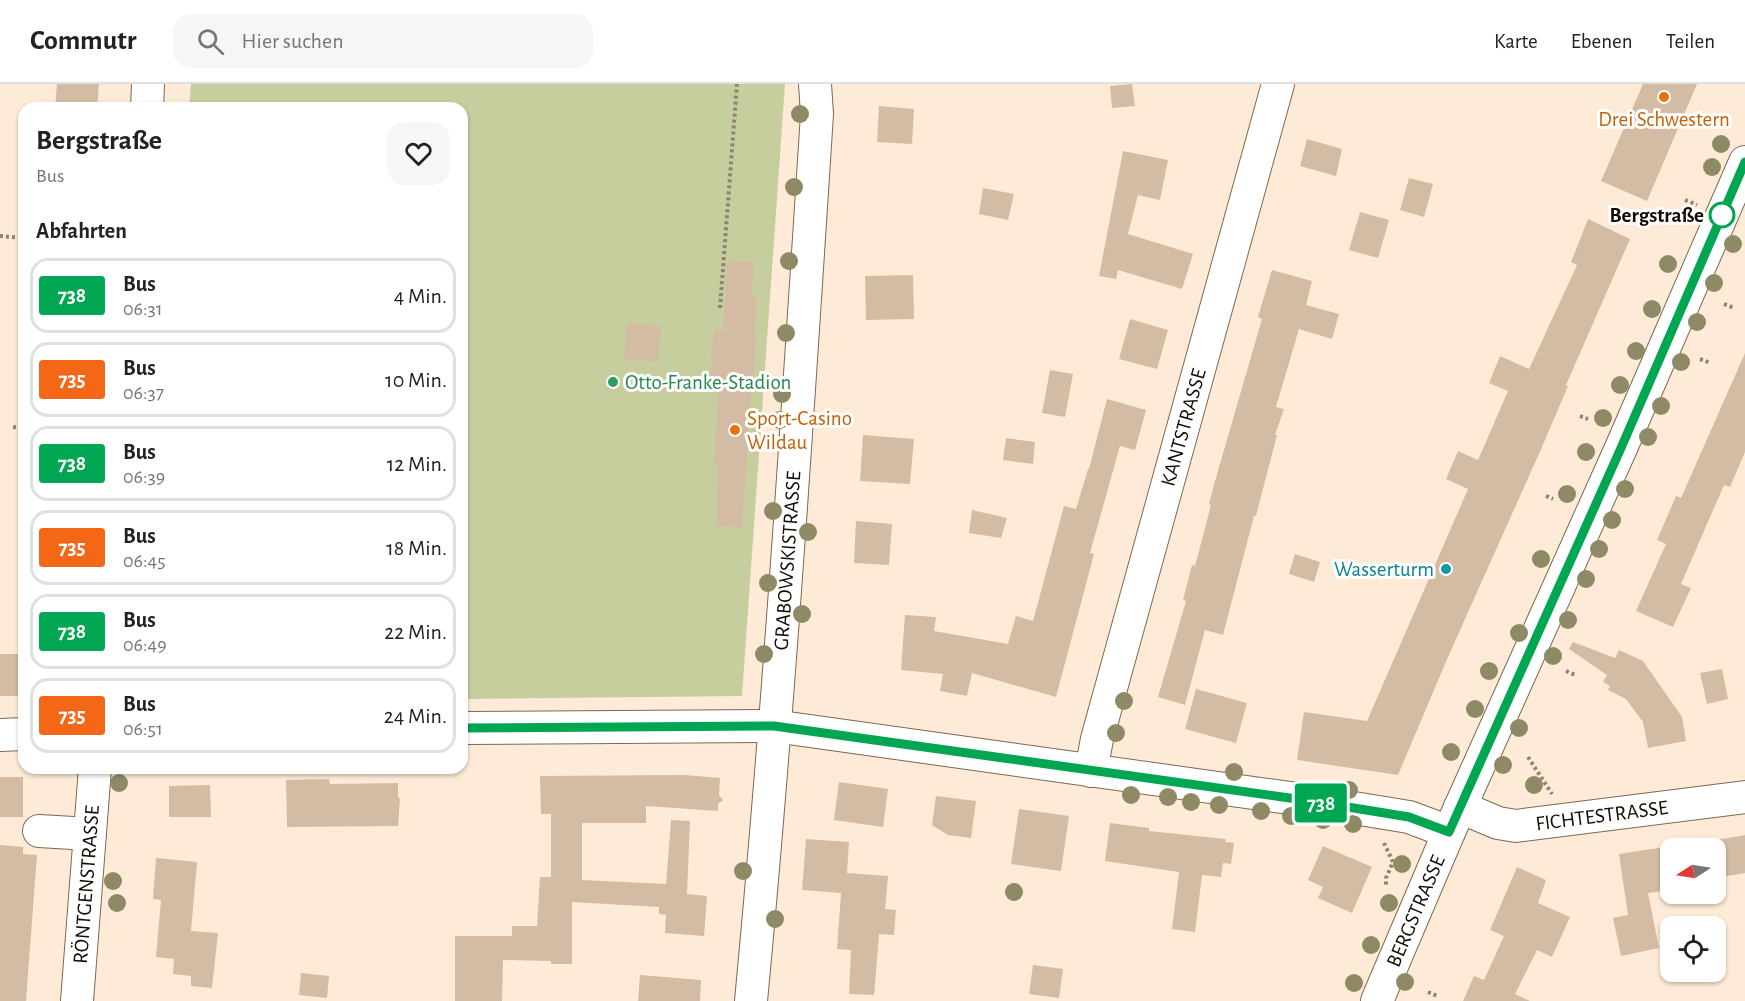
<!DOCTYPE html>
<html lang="de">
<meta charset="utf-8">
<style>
:root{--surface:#fff;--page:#f6f6f6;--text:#222;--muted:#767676;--line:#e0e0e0}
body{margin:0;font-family:"Alegreya Sans",sans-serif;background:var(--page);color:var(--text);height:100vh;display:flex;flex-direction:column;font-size:22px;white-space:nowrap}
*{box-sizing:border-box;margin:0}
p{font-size:20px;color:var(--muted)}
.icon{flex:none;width:33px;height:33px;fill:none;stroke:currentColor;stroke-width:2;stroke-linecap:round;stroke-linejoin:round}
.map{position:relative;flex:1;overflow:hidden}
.side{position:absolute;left:18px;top:18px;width:450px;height:672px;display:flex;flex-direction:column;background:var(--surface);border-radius:18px;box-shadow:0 2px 4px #0004}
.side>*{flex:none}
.badge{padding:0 12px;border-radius:4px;font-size:21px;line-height:39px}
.needle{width:39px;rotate:258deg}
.buttons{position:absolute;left:1660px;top:754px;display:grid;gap:12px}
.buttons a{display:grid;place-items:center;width:66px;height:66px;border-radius:12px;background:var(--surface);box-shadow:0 2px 4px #0004;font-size:30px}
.map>.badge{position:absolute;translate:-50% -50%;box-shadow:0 0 0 3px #fff}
h2{padding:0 18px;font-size:22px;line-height:54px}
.round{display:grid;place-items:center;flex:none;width:63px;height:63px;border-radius:18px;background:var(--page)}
.headline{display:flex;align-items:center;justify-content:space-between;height:102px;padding:0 18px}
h1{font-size:28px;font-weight:700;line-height:45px}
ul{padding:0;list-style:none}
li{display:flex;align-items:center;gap:18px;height:75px;margin:0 12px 9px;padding:0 6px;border:3px solid var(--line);border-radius:18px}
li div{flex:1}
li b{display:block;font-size:22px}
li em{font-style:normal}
li .badge{min-width:66px;font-weight:700;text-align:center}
header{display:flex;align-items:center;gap:36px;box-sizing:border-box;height:84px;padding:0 30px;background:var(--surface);border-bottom:2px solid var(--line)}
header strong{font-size:28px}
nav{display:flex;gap:33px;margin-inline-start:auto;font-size:21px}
.search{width:420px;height:54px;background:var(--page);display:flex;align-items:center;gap:15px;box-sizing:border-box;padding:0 21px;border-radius:18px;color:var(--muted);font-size:22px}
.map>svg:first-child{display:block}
</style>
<header>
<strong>Commutr</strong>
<div class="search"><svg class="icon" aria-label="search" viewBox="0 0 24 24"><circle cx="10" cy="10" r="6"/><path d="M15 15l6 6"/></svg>Hier suchen</div>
<nav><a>Karte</a><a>Ebenen</a><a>Teilen</a></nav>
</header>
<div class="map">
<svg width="1745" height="917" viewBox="0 0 1745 917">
<rect width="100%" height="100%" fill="#feebd7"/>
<!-- green -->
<path fill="#c6ce9e" d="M191 0H785L742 612 462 615V24H189Z"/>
<!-- building -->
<path fill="#d3bca3" d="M57 0H99L97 24H55Z
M1132 0 1135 22 1112 24 1110 2Z
M1643 0H1697L1647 117 1601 97Z
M879 22 914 25 912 60 877 58Z
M1307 55 1342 65 1336 92 1300 82Z
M1123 67 1168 76 1160 116 1138 111 1128 150 1193 170 1182 205 1118 186 1116 195 1099 192Z
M1409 94 1433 100 1424 133 1400 126Z
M983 104 1014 110 1008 136 979 130Z
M1360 128 1389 136 1378 174 1349 166Z
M1588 135 1630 155 1566 301 1568 302 1542 363 1448 573 1398 691 1297 676 1304 628 1367 637 1468 405 1446 395 1458 367 1478 376 1508 307 1489 299 1500 272 1529 285 1577 181 1571 178Z
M727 177 754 178 752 213H757L754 256H756L753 299H752L742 444 717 442 718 380H714L719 297 710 296 713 253 715 245 723 246Z
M1272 186 1312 197 1306 221 1339 230 1332 255 1299 245 1276 323 1284 325 1275 351H1277L1256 432H1254L1223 551 1205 546 1185 621 1158 613 1186 517 1183 516 1192 481 1195 482 1211 421 1209 420 1215 397 1262 235 1258 233Z
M913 191 914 235 866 236 865 192Z
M1130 235 1168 246 1157 285 1119 275Z
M627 239 661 242 658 278 624 275Z
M1745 269V368L1730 403 1724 401 1681 500 1691 504 1673 543 1636 527 1666 460 1657 456 1676 412 1681 414Z
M1050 286 1073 290 1065 333 1042 329Z
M1107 315 1146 326 1135 366 1120 362 1090 469 1094 470 1056 613 972 589 967 612 940 607 943 590 901 586 905 531 936 533 934 547 1008 560 1016 532 1033 537 1064 422 1076 425 1088 385H1089Z
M863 351 914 355 910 400 860 397Z
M1006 354 1035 358 1033 380 1003 376Z
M972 426 1007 434 1001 454 969 449Z
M856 437 892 440 889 481 854 479Z
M1295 470 1320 478 1314 498 1289 490Z
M1573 558 1615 574 1619 566 1643 577 1682 633 1686 657 1648 664 1643 638 1626 615 1608 606 1610 602 1603 598 1607 591 1569 565Z
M0 570H24V612H0Z
M1722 585 1728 615 1707 620 1700 589Z
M1196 605 1247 619 1236 659 1185 645Z
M685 691 720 694 719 711 723 716 718 720V727L646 722V739H582V796L666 800 671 736 690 737 687 810 707 812 704 852 665 849 666 831 659 830V823L572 818V880H551V877L503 876 502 917H455V852H512V842H537L540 793H551V730H541L540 692Z
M0 693H23V733H0Z
M329 695 330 700 398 699V713L400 715 398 742 287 743 286 696Z
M839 698 888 705 883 743 834 736Z
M210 701 211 733H169V702Z
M936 712 976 717 971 754 948 751 932 741Z
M1019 725 1069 732 1061 787 1011 780Z
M1110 739 1149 744V747L1226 755 1225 758 1234 759 1231 780 1223 779 1221 793 1202 791 1195 848 1172 845 1179 788 1105 777Z
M1745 751V789L1716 794V756Z
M806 755 849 758 847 789 888 792 885 825 896 826 894 851 879 850 874 911 849 910 851 866 837 865 841 809 802 806Z
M0 761 23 763V770L37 771 26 917H0Z
M1323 762 1372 783 1352 829 1318 814 1323 803 1308 796Z
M1671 762V806L1648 809 1659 864 1621 872 1613 834 1628 831 1619 770Z
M156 774 197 778 191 847 218 849 212 904 191 902V892L173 890 174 875 156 873 161 816 153 815Z
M1517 783 1546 796 1538 819 1570 833 1552 873 1537 866 1515 910 1530 917H1463L1474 892 1484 896 1504 852 1490 846Z
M1033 881 1063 885 1059 914 1029 910Z
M301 889 329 892 327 914 299 911Z
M640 891 701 896 700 917H638Z"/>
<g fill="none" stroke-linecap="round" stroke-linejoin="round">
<defs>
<g id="minor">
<path d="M147 24 148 0"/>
<path d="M462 644 774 642 1311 717 1409 733 1449 748"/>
<path d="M0 651 24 650"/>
<path id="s1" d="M1091 687 1097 655 1278 0"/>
<path id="s2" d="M1460 723 1498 739 1516 742 1745 713"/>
<path d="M39 747 90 750"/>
<path id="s3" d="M77 917 95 684"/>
<path id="s4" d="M751 917C779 622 798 326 817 30L815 0"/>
<path id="s5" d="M1377 917 1449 748 1621 364 1745 78"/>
</g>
</defs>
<!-- minor casing -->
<use href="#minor" stroke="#7d6852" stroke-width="34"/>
<!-- path -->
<path stroke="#8f8274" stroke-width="4" stroke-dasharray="3 3" stroke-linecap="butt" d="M1685 116 1697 121
M0 152 24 154
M1724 220 1734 224
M720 224 737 0
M1700 275 1711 279
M1580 332 1588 335
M13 343 24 344
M1546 412 1553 415
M1566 587 1575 591
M1528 673 1552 710
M1384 759 1393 778 1386 794V803
M1428 908 1437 912"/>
<!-- minor -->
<use href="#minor" stroke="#fff" stroke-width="32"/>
</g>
<!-- trees -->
<g fill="#8f8a66">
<circle cx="800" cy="30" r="9"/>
<circle cx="1721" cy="60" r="9"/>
<circle cx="1712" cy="83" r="9"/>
<circle cx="794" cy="103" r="9"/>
<circle cx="1688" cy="132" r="9"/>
<circle cx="1733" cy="160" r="9"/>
<circle cx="789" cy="177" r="9"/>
<circle cx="1668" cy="180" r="9"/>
<circle cx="1714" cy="199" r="9"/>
<circle cx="1652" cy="225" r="9"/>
<circle cx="1697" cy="238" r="9"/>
<circle cx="786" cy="249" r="9"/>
<circle cx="1636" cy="267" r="9"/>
<circle cx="1681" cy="278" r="9"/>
<circle cx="1620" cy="301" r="9"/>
<circle cx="782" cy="310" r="9"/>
<circle cx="1661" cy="322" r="9"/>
<circle cx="1603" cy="334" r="9"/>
<circle cx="780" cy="336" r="9"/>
<circle cx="1648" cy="353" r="9"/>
<circle cx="1586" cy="368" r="9"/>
<circle cx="1625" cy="405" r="9"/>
<circle cx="1567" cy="410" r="9"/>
<circle cx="773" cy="427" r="9"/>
<circle cx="1612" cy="436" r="9"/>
<circle cx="808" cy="448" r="9"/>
<circle cx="1599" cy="465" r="9"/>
<circle cx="1541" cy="475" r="9"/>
<circle cx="1586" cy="495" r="9"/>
<circle cx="768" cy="499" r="9"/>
<circle cx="802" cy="530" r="9"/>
<circle cx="1568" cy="536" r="9"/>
<circle cx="1519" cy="549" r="9"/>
<circle cx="764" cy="570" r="9"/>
<circle cx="1553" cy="572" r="9"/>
<circle cx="1489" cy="587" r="9"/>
<circle cx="1124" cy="617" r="9"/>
<circle cx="1475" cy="625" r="9"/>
<circle cx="1519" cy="644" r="9"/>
<circle cx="1116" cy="649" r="9"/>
<circle cx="1451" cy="668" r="9"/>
<circle cx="1503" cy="681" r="9"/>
<circle cx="1234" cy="688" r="9"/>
<circle cx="119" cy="699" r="9"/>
<circle cx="1534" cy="701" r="9"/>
<circle cx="1349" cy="706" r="9"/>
<circle cx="1131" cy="711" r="9"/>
<circle cx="1168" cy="713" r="9"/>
<circle cx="1191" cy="718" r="9"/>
<circle cx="1219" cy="721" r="9"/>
<circle cx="1261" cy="727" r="9"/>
<circle cx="1291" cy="732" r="9"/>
<circle cx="1323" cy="736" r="9"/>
<circle cx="1353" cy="740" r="9"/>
<circle cx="1402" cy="780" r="9"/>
<circle cx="743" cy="787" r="9"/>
<circle cx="113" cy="797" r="9"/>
<circle cx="1014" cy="808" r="9"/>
<circle cx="117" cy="819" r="9"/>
<circle cx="1389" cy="819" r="9"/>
<circle cx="775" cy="835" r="9"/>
<circle cx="1371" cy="861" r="9"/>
<circle cx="1405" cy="898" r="9"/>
<circle cx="1354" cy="899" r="9"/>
</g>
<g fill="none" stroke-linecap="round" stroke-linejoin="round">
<defs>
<path id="line" d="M462 644 774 642 1311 717 1409 733 1449 748 1621 364 1745 78"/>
</defs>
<!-- line casing -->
<use href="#line" stroke="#fff" stroke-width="14"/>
<!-- line -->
<use href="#line" stroke="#00a651" stroke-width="9"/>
</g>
<!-- markers -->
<g fill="#e8710a" stroke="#fff" stroke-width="2">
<circle cx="1664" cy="13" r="6"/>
<circle cx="735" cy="346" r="6"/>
</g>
<circle fill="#fff" stroke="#00a651" stroke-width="3" cx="1722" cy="131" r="12"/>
<circle fill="#2e9e5b" stroke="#fff" stroke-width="2" cx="613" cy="298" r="6"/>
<circle fill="#0f9aa8" stroke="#fff" stroke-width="2" cx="1446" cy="485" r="6"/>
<g text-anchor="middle" stroke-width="6" stroke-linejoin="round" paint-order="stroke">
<!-- food labels -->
<g font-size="21" fill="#c56008" stroke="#fff">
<text x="1664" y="42">Drei Schwestern</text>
<text x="747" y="341" text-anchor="start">Sport-Casino<tspan x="747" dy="24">Wildau</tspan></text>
</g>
<!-- stop labels -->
<g font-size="21" font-weight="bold" fill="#130c04" stroke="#fff" text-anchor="end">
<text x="1704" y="138">Bergstraße</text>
</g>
<!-- leisure labels -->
<g font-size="21" fill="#27864d" stroke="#fff" text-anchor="start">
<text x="625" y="305">Otto-Franke-Stadion</text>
</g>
<!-- street labels -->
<g font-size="21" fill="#130c04" stroke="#fff">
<text dy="7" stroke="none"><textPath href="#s1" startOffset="356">KANTSTRASSE</textPath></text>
<text dy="7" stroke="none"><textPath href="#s4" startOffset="442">GRABOWSKISTRASSE</textPath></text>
<text dy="7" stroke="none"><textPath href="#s2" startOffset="146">FICHTESTRASSE</textPath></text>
<text dy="7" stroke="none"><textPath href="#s3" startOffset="117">RÖNTGENSTRASSE</textPath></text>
<text dy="7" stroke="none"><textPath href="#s5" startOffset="98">BERGSTRASSE</textPath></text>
</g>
<!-- culture labels -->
<g font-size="21" fill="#0d838f" stroke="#fff" text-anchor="end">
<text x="1434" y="492">Wasserturm</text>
</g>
</g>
</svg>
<div class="buttons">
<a><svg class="needle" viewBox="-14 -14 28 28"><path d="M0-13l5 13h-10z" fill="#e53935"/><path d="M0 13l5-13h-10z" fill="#767676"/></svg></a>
<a><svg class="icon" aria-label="locate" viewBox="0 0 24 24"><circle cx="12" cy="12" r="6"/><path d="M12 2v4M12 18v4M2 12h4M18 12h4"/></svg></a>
</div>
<b class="badge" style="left:1321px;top:719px;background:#00a651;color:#fff">738</b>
<section class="side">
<div class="headline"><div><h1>Bergstraße</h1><p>Bus</p></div><a class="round"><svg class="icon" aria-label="heart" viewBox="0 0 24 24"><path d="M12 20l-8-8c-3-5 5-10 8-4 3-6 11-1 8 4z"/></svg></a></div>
<h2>Abfahrten</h2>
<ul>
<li><span class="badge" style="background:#00a651;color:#fff">738</span><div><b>Bus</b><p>06:31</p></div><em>4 Min.</em></li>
<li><span class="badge" style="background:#f46717;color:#fff">735</span><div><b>Bus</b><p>06:37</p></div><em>10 Min.</em></li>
<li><span class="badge" style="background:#00a651;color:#fff">738</span><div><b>Bus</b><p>06:39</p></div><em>12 Min.</em></li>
<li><span class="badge" style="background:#f46717;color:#fff">735</span><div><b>Bus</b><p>06:45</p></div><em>18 Min.</em></li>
<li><span class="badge" style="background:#00a651;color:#fff">738</span><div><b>Bus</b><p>06:49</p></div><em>22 Min.</em></li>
<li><span class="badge" style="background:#f46717;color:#fff">735</span><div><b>Bus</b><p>06:51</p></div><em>24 Min.</em></li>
</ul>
</section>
</div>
